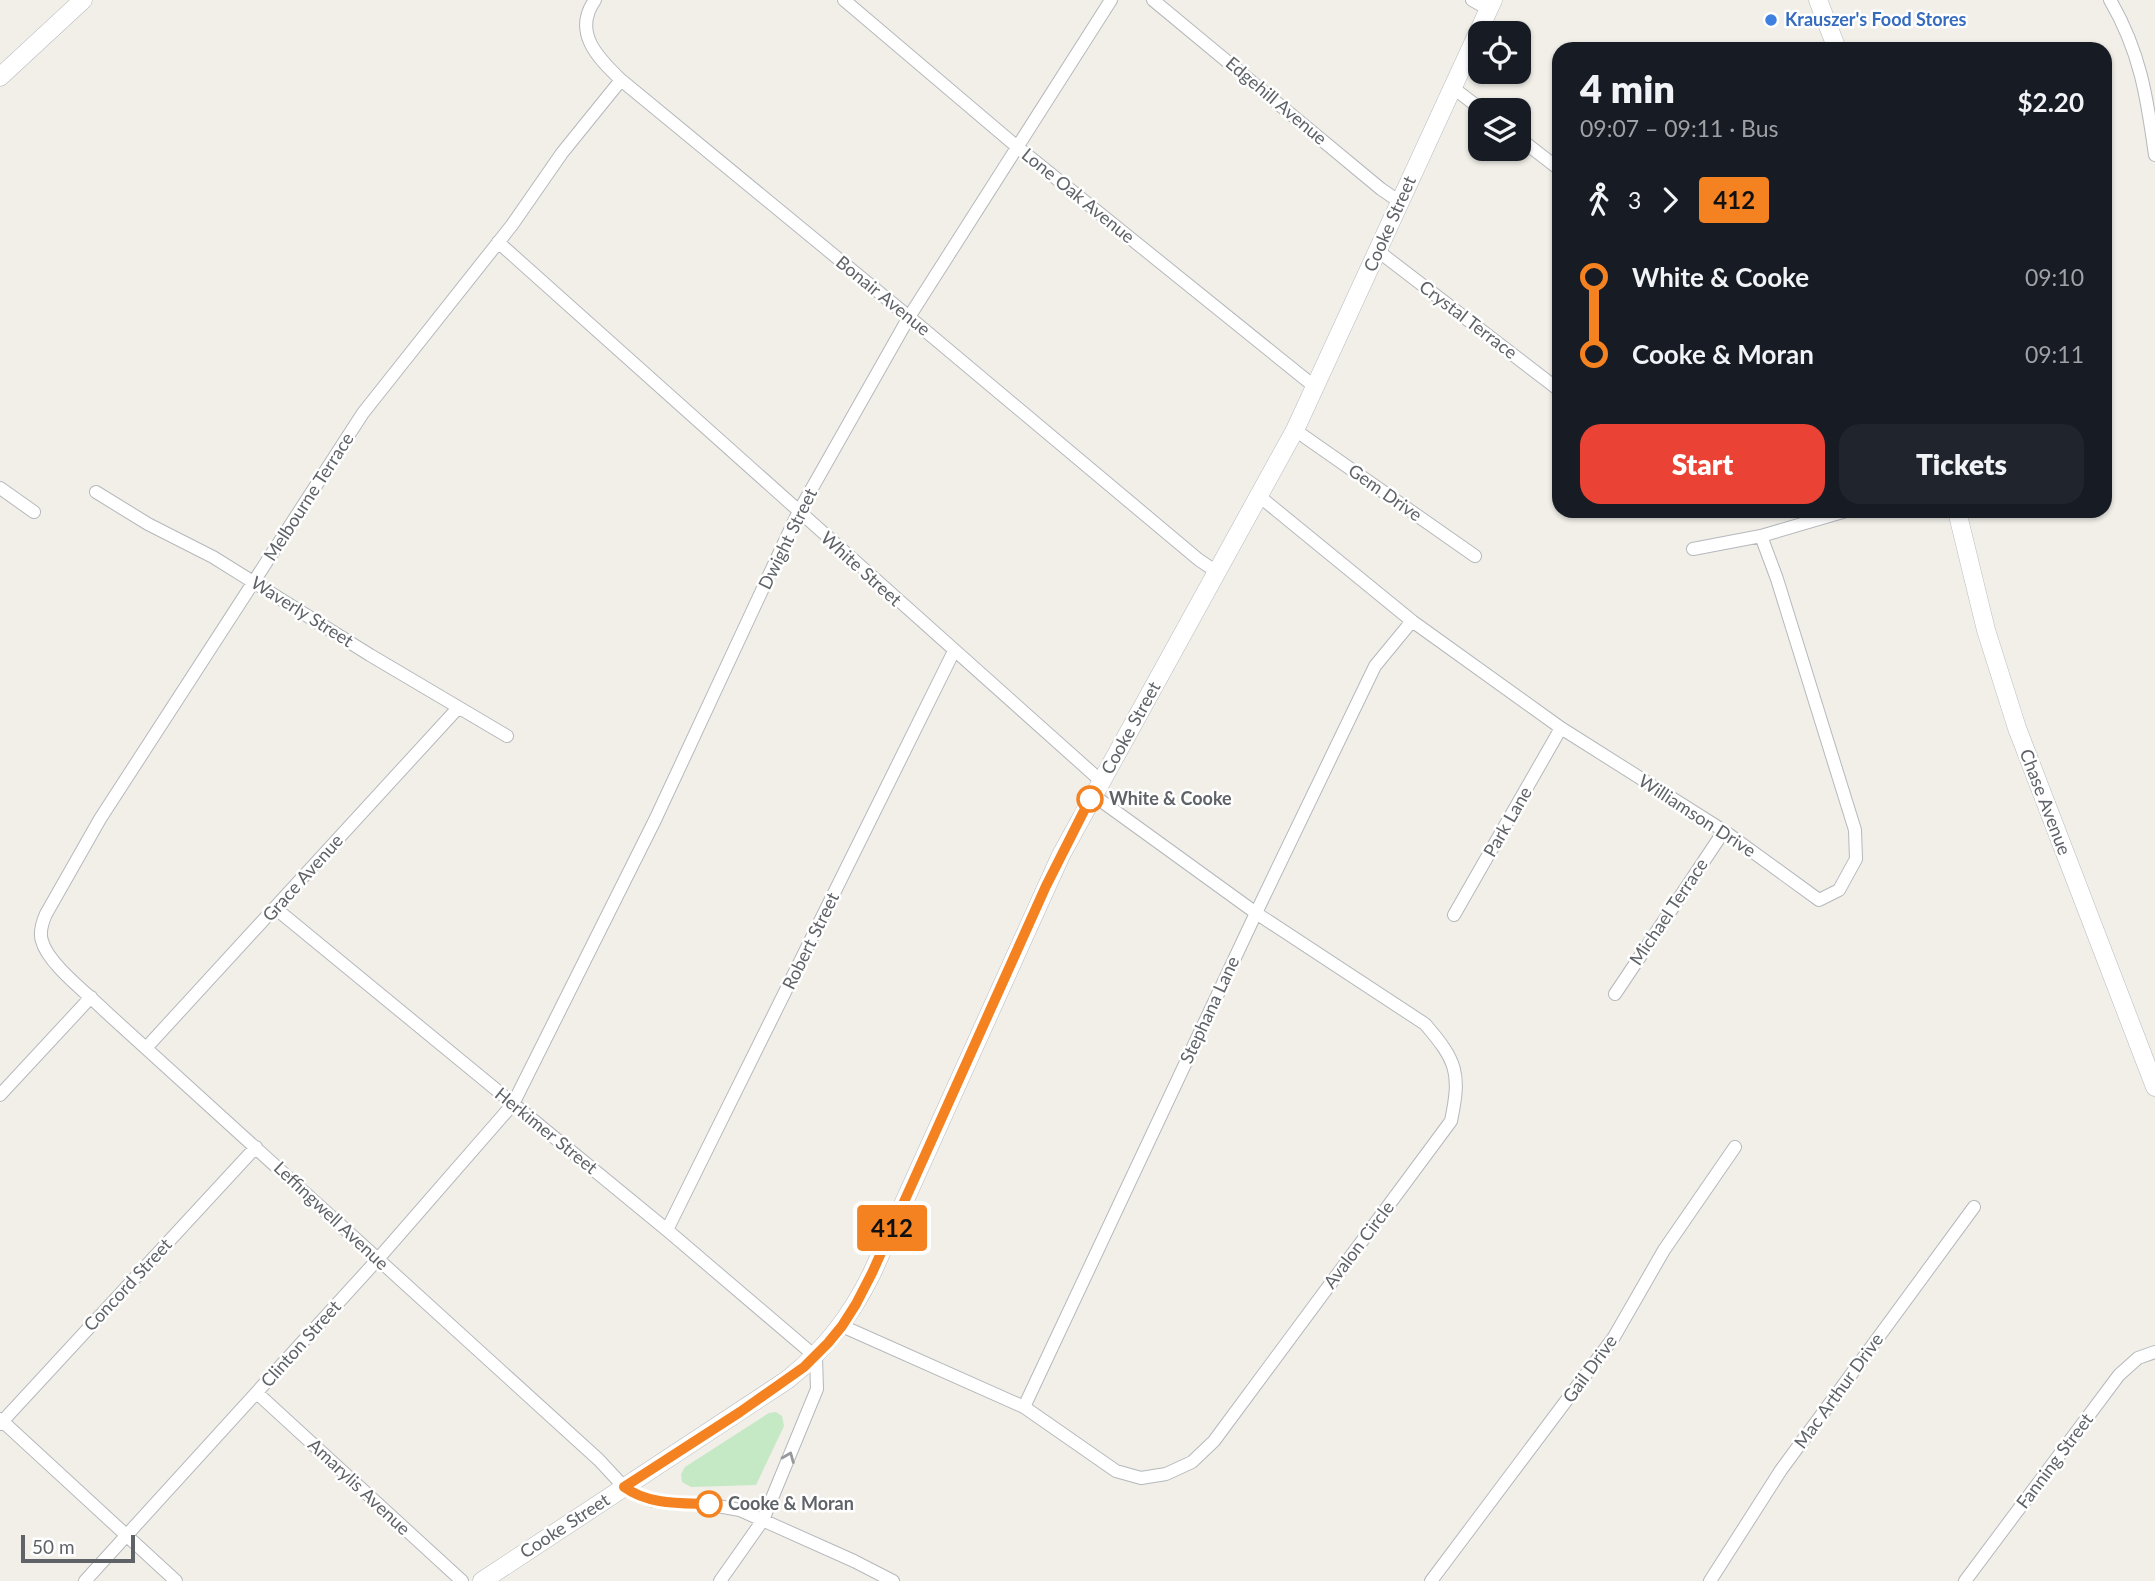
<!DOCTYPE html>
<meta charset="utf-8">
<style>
:root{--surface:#171b24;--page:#20242c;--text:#f1f3f6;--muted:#9ea1a6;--accent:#ea4335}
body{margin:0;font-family:Lato,sans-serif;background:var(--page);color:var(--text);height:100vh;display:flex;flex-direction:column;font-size:26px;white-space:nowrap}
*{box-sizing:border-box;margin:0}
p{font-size:23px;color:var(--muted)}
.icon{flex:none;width:38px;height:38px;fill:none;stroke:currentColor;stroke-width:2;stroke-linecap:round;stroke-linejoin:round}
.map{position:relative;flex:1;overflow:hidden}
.drawer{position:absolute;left:1552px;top:42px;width:560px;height:476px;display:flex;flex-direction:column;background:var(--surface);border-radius:21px;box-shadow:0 2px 5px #0004}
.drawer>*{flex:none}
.badge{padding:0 14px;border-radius:5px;font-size:24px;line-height:46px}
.fabs{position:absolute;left:1468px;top:21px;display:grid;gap:14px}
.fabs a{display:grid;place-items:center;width:63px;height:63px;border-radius:14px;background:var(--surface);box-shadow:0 2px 5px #0004;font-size:35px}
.scale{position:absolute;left:21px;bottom:18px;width:114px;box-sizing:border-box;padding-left:7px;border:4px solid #5f6368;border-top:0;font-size:19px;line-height:24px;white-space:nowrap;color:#5f6368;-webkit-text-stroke:5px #fff;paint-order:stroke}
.map>.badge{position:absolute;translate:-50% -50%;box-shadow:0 0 0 4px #fff}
.legs{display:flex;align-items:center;gap:10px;height:77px;padding:0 28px;font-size:23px}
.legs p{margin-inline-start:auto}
.head{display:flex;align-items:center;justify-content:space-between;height:119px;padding:0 28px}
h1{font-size:38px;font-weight:800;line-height:52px}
.cta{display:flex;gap:14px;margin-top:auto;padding:14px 28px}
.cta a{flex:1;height:80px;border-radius:21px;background:var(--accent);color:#fff;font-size:28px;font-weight:800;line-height:80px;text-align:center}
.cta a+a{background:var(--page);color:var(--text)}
ul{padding:0 28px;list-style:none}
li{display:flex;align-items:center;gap:24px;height:77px;font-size:26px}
li i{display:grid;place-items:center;width:10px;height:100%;margin:0 9px;background:currentColor}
li i::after{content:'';width:18px;height:18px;margin:-9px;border:5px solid;border-radius:50%;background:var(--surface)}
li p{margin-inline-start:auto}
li:first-child i{background:linear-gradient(#0000 50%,currentColor 0)}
li:last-child i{background:linear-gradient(currentColor 50%,#0000 0)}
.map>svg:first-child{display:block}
</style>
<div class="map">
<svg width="2155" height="1581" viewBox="0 0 2155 1581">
<rect width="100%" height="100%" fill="#f1efe8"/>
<!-- green -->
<path fill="#c5e8c5" d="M776 1412 782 1416 784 1426 756 1485 691 1487 682 1482 681 1474 685 1467 769 1413Z"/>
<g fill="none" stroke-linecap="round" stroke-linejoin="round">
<defs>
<path id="street" d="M595 0C572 32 598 58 621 80L909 317 1199 560 1217 572
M844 0 1016 146 1315 387
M1153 0 1381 189 1400 202
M1472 0 1488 9
M2110 0C2140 51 2147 97 2155 155
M621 80 562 153 512 225 363 413 100 819 46 914C42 923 39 932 42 941 48 964 88 994 105 1011L599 1460 624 1487 639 1496 653 1501 712 1505 740 1510 854 1561 893 1581
M1452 87 1482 110
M1519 138 1559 169
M498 242 1101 781
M1378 251 1559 390
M1295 430 1475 556
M0 488 34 512
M96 492 148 524 213 557 370 655 507 736
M1259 496 1412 621 1561 728 1724 831 1819 900 1839 890 1856 859 1855 830 1777 579 1761 536
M1693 549 1761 536 1846 511
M275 908 667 1230 816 1357 817 1389 763 1520 720 1581
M1454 915 1561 728
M1615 994 1724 831
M146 1048 458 708
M0 1095 91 997
M667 1230 954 651
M842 1326 1024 1407 1116 1471 1141 1478 1166 1474 1192 1462 1214 1441 1451 1121C1461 1073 1457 1061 1425 1024L1256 913 1093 795
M257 1393 462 1581
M1024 1407 1256 913 1375 666 1412 621
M0 1419 176 1581
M0 1424 256 1147
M85 1581 378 1259 513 1104 655 820 798 513 909 317 1111 0
M1431 1581 1614 1337 1664 1250 1735 1147
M1710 1581 1781 1470 1974 1207
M1965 1581 2119 1375 2138 1358 2155 1352"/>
<path id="secondary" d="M1818 0 1837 49
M0 77 83 0
M1957 511 1986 630 2017 728 2155 1087
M482 1581 787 1380C825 1350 851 1316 872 1273L1061 855 1295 430 1493 0"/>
</defs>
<!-- street casing -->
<use href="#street" stroke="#b5b8bc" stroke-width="14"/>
<!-- secondary casing -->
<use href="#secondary" stroke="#b6babf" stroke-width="19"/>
<!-- street -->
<use href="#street" stroke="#fff" stroke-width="12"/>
<!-- secondary -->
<use href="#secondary" stroke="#fff" stroke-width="18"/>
</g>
<!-- one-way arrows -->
<defs><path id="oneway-chevron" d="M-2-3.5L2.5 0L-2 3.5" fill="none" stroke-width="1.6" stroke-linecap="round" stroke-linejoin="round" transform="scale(1.75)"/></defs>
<use stroke="#979a9d" href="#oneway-chevron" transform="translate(789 1457) rotate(-68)"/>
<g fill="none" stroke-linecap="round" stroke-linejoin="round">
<defs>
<path id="line-1" d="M709 1504C680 1503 649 1505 624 1487L740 1412 804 1367 828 1343 842 1326 856 1304 872 1273 1046 886 1090 799"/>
</defs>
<!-- line-1 casing -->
<use href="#line-1" stroke="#fff" stroke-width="16"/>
<!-- line-1 -->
<use href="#line-1" stroke="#f58220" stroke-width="10"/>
</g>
<!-- markers -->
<circle fill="#3f7fe0" stroke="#fff" stroke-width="2.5" cx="1771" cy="20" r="7"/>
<g fill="#fff" stroke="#f58220" stroke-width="3.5">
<circle cx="1090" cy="799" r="12"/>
<circle cx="709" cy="1504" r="12"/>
</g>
<g text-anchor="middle" stroke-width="5" stroke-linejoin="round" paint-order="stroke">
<!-- shop labels -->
<g font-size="18" font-weight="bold" fill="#366cbe" stroke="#fff" text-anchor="start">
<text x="1785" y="26">Krauszer's Food Stores</text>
</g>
<!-- street labels -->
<g font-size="18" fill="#5f6368" stroke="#fff">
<text transform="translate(1276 101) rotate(40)" y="6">Edgehill Avenue</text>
<text transform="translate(1078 196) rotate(39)" y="6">Lone Oak Avenue</text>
<text transform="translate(1390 224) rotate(-66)" y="6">Cooke Street</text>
<text transform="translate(883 296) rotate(39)" y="6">Bonair Avenue</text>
<text transform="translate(1468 320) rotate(37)" y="6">Crystal Terrace</text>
<text transform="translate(1385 493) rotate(35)" y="6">Gem Drive</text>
<text transform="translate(309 497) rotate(-57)" y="6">Melbourne Terrace</text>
<text transform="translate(788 539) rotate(-64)" y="6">Dwight Street</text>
<text transform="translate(861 569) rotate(42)" y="6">White Street</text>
<text transform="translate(302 612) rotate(32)" y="6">Waverly Street</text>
<text transform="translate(1131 728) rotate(-61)" y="6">Cooke Street</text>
<text transform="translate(2045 802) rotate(69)" y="6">Chase Avenue</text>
<text transform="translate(1697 816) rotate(33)" y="6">Williamson Drive</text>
<text transform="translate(1508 822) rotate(-60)" y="6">Park Lane</text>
<text transform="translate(303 878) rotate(-48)" y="6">Grace Avenue</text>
<text transform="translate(1669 912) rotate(-56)" y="6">Michael Terrace</text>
<text transform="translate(811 941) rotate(-64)" y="6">Robert Street</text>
<text transform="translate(1210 1010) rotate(-65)" y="6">Stephana Lane</text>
<text transform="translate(546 1131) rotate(39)" y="6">Herkimer Street</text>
<text transform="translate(331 1216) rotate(43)" y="6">Leffingwell Avenue</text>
<text transform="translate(1359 1245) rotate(-53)" y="6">Avalon Circle</text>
<text transform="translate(128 1285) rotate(-47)" y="6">Concord Street</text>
<text transform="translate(301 1344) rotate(-48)" y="6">Clinton Street</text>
<text transform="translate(1590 1369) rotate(-54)" y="6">Gail Drive</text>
<text transform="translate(1839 1391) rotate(-54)" y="6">Mac Arthur Drive</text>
<text transform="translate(2055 1461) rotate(-53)" y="6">Fanning Street</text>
<text transform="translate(359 1487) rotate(43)" y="6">Amarylis Avenue</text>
<text transform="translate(565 1526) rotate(-33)" y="6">Cooke Street</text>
</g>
<!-- stop labels -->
<g font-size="18" font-weight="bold" fill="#5f6368" stroke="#fff" text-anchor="start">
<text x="1109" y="805">White &amp; Cooke</text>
<text x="728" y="1510">Cooke &amp; Moran</text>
</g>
</g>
</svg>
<div class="fabs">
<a><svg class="icon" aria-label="locate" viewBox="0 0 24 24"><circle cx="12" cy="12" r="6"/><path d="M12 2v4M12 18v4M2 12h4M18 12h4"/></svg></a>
<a><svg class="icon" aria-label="layers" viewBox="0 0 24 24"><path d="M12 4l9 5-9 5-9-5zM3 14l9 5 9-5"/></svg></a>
</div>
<div class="scale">50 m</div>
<b class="badge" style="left:892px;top:1228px;background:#f58220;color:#111">412</b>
<section class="drawer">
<div class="head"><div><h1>4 min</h1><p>09:07 – 09:11 · Bus</p></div><b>$2.20</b></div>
<div class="legs"><svg class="icon" aria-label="walk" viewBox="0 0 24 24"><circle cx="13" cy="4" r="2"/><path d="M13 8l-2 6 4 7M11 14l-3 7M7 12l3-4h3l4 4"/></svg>3<svg class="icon" aria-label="forward" viewBox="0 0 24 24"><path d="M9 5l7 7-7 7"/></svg><b class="badge" style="background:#f58220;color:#111">412</b></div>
<ul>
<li><i style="color:#f58220"></i><b>White &amp; Cooke</b><p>09:10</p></li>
<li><i style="color:#f58220"></i><b>Cooke &amp; Moran</b><p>09:11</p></li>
</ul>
<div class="cta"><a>Start</a><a>Tickets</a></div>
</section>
</div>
